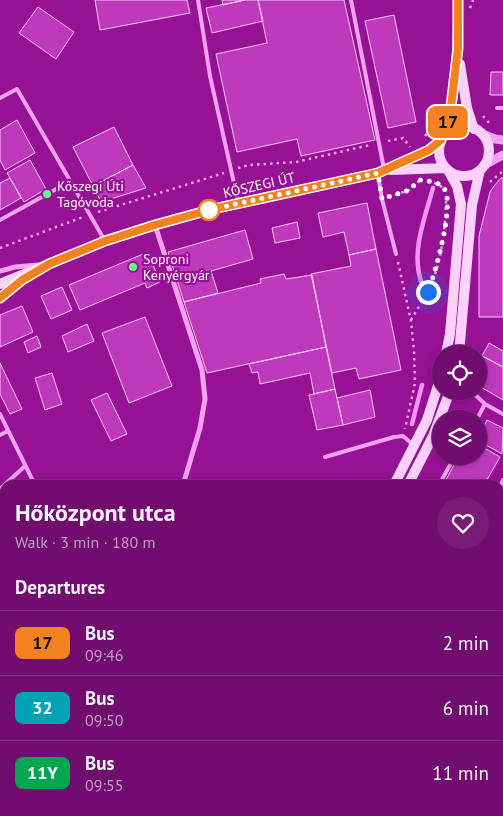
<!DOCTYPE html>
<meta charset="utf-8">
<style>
:root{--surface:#710d6f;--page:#791b77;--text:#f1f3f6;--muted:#c09cc3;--line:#832d82}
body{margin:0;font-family:"PT Sans",sans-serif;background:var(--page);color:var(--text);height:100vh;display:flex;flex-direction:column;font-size:19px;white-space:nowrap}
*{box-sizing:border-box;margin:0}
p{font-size:16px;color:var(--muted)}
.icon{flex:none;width:28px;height:28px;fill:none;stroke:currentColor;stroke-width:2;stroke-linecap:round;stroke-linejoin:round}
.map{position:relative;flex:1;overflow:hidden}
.sheet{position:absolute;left:0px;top:480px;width:504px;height:336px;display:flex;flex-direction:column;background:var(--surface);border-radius:15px 15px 0 0;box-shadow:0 2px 8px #0003,0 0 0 1px var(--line)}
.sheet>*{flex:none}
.badge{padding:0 10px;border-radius:8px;font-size:18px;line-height:32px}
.controls{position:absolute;left:432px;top:345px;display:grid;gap:10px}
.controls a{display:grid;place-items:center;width:55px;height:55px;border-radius:50%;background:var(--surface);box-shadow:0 2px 8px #0003,0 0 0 1px var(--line);font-size:25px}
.you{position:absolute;width:25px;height:25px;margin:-12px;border:4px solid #fff;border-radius:50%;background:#1a73e8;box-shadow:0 0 0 8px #1a73e833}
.map>.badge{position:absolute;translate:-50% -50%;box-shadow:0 0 0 2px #fff}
h2{padding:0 15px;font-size:19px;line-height:45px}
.round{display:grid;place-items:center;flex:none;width:52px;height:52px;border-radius:26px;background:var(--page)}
.headline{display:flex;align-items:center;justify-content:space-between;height:85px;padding:0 15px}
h1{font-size:24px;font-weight:700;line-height:38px}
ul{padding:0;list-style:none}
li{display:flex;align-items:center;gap:15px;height:65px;padding:0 15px;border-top:1px solid var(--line)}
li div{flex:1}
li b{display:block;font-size:19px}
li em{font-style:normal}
li .badge{min-width:55px;font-weight:700;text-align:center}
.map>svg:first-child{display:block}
</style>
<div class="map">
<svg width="503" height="816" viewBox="0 0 503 816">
<rect width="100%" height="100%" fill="#971194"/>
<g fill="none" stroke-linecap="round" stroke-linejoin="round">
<!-- stream -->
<path stroke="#f793f7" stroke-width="4.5" d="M422 284C410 253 425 218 433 188
M412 424 422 385"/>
</g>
<!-- building -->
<path fill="#bf39bd" stroke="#fec9fd" d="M95 0H187L190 13 100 30Z
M222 0H245L223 5Z
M245 0H258L263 21 212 33 206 8Z
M258 0H344L375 140 301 156 297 139 237 152 216 54 267 43Z
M38 7 74 32 56 59 19 33Z
M394 15 416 122 388 128 365 21Z
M491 72H503V95H490Z
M17 120 35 153 5 170 0 160V130Z
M114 127 133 165 93 186 73 147Z
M30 160 46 189 24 202 7 173Z
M133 165 146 188 101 202 93 186Z
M10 178 21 198 0 210V183Z
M501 178H503V317H479V236L490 192 494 186Z
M367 203 376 249 349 255 344 232 323 237 318 213Z
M297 222 300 238 275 243 272 228Z
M245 230 253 259 211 271 218 293 184 302 168 252Z
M376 249 401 370 359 379 356 368 332 373 311 274 351 266 349 255Z
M148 252 160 282 147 288 145 283 80 310 69 285Z
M284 274 286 279 312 275 326 347 207 373 184 302 261 283 260 279Z
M62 287 72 310 51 319 41 296Z
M22 306 33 332 0 347V315Z
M145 317 172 386 129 403 102 333Z
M87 324 94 341 68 352 62 336Z
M37 336 41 347 28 353 24 342Z
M489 343 503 351V367L482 356Z
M326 347 335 389 314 394 310 373 260 384 258 372 252 373 249 364Z
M479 354 503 367V400L479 386Z
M0 363 22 409 10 414 0 394Z
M52 373 62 404 45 410 35 378Z
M335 389 343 425 317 430 309 395Z
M370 390 375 417 343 425 337 398Z
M107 393 127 434 111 441 91 400Z
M487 420 503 428 502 454 479 441V435Z
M479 445 500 457 484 485H443L459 456H479Z
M309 481V485H235Z
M499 525 503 527V565L501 569 499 568Z
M0 541 5 542V594L0 593Z
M5 598V632L0 631V616Z
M0 631 5 632V672L0 671Z
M503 753V779L499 777V764Z
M388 811H401L410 814 409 816H396L388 813Z"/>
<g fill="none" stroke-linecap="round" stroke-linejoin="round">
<!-- path -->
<path stroke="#f4a1f3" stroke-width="2.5" stroke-dasharray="2.5 4" stroke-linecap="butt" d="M470 8 473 0
M483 116 491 125
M425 136 434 124
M388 141 403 138 410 147
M238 168 249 165 296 162 370 145
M428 181 438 184 443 188
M490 182 503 171
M389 197 409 190 419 181
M98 212 224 173
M0 248 83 217
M398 262 411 321 414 351 415 383 405 429
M411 320C416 311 422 302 427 293 441 269 446 225 446 198
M293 811V816
M305 811 306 816"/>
<!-- service -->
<path stroke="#f4a1f3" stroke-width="4" d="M198 0 210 76 238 201
M351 0 384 169
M0 98 17 89 105 241
M497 108H503
M378 175 382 199 396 254
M0 220 71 181
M471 391 485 404 503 414
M0 414 35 485
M477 419 485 404
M0 435 8 431
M325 457 394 437 403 436 412 444
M439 485 455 456
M0 489 25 466
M499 489 503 480
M0 521 5 518
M0 604H1
M0 692 5 694
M499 740 503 728
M56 811 61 816
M482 811 498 816
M201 816 202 811
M474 816 475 811"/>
<!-- minor -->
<path stroke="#f4a1f3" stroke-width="5" d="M155 225 202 370 205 399 200 428 183 485
M0 271 15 267 38 265
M0 298 25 278
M499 630 503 620
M434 816 435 811"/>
<!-- tertiary -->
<path stroke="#f4a1f3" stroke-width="9" d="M482 134 495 139 503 140
M484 165 503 155"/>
<!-- secondary -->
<path stroke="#fdd1fc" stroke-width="10" d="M460 64 467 108 474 129
M439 151a25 25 0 1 1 50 0a25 25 0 1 1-50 0Z
M443 137C458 93 458 46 458 0
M391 170 446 168
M0 284 105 241 155 225 213 209 378 173 429 150 441 140
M446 354 450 334 461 204 457 186 448 170
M459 354 472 205 480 170
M394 485 427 420 441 376
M408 485 433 436 450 391
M319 811 321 816"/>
</g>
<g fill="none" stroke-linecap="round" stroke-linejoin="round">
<defs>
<path id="line" d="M0 298 22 280 49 264 105 241 155 225 213 209 378 173 429 150 441 140 450 115 458 48V0"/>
</defs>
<!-- line casing -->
<use href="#line" stroke="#fff" stroke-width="11"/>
<!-- line -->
<use href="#line" stroke="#f58220" stroke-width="8"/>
<!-- walk -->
<path stroke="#fff" stroke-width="5" stroke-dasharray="0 9" d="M209 210 378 173 382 199 409 190 420 180C428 181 441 182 445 190 454 208 435 273 428 292"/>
</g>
<!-- markers -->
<g fill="#64ff7f" stroke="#971194" stroke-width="2">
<circle cx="47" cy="194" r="5"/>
<circle cx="133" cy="267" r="5"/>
</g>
<circle fill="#fff" stroke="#f58220" stroke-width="2.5" cx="209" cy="210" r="10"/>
<g text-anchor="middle" stroke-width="4.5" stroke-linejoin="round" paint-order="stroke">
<!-- street labels -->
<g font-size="14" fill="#fff" stroke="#971194">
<text transform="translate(259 185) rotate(-13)" y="5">KŐSZEGI ÚT</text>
</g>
<!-- poi labels -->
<g font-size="14" fill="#fff" stroke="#971194" text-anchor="start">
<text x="57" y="191">Kőszegi Úti<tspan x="57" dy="16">Tagóvoda</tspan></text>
<text x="143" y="264">Soproni<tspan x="143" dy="16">Kenyérgyár</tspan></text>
</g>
</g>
</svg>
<div class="controls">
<a><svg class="icon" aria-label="locate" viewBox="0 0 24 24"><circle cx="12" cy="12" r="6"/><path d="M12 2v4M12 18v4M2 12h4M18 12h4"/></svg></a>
<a><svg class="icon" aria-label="layers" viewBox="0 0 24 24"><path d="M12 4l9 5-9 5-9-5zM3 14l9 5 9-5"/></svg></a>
</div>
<div class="you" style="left:428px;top:292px"></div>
<b class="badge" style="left:448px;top:122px;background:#f58220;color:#111">17</b>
<section class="sheet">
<div class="headline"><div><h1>Hőközpont utca</h1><p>Walk · 3 min · 180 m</p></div><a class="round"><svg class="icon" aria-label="heart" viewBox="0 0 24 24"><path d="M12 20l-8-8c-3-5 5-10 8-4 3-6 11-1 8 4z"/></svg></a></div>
<h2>Departures</h2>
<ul>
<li><span class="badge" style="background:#f58220;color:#111">17</span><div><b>Bus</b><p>09:46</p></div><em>2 min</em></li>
<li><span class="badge" style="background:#00a3b4;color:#fff">32</span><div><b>Bus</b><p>09:50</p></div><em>6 min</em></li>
<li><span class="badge" style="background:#00a651;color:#fff">11Y</span><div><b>Bus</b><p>09:55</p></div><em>11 min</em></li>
</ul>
</section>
</div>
